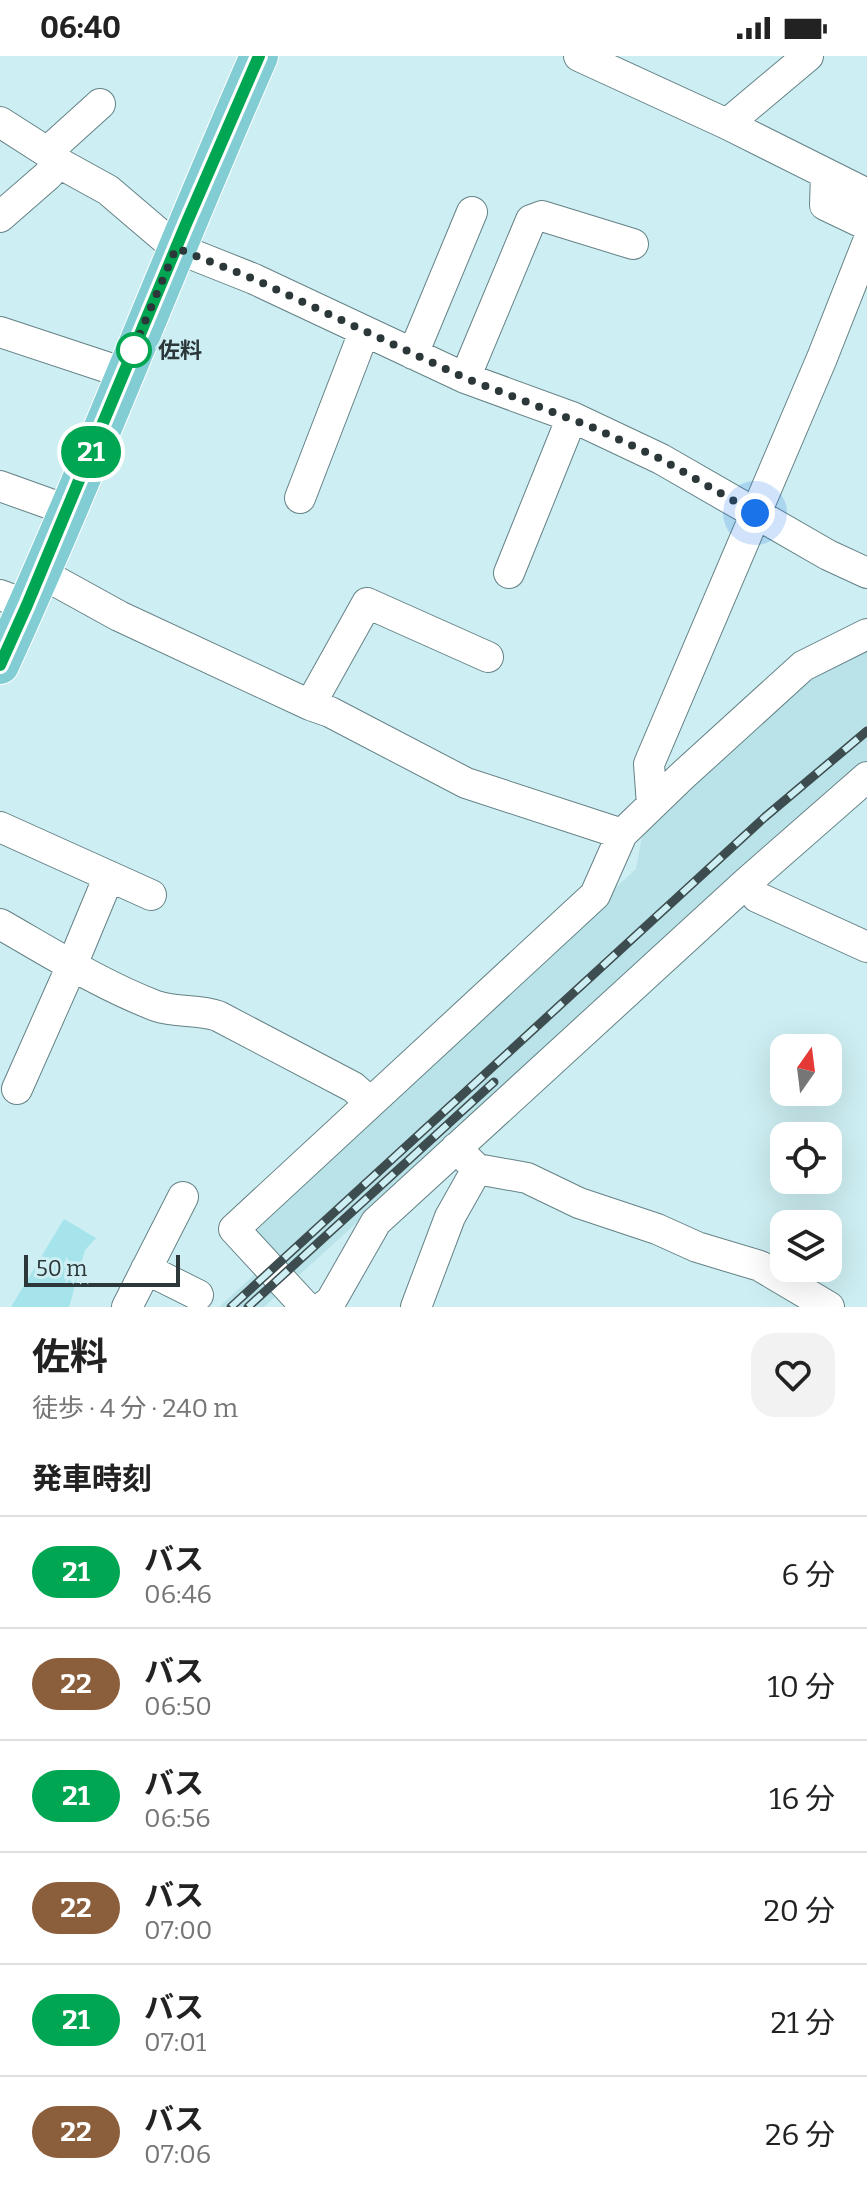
<!DOCTYPE html>
<html lang="ja">
<meta charset="utf-8">
<style>
:root{--surface:#fff;--page:#f2f2f2;--text:#222;--muted:#767676;--line:#e0e0e0}
body{margin:0;font-family:Bitter,"Noto Sans JP",serif;background:var(--page);color:var(--text);height:100vh;display:flex;flex-direction:column;font-size:30px;white-space:nowrap}
*{box-sizing:border-box;margin:0}
p{font-size:26px;color:var(--muted)}
.icon{flex:none;width:44px;height:44px;fill:none;stroke:currentColor;stroke-width:2;stroke-linecap:round;stroke-linejoin:round}
.map{position:relative;height:1251px;overflow:hidden}
.drawer{display:flex;flex-direction:column;background:var(--surface);flex:1}
.drawer>*{flex:none}
.badge{padding:0 16px;border-radius:26px;font-size:28px;line-height:52px}
.needle{width:52px;rotate:14deg}
.controls{position:absolute;left:770px;top:978px;display:grid;gap:16px}
.controls a{display:grid;place-items:center;width:72px;height:72px;border-radius:16px;background:var(--surface);box-shadow:0 8px 32px #0002;font-size:40px}
.scale{position:absolute;left:24px;bottom:20px;width:156px;box-sizing:border-box;padding-left:8px;border:4px solid #2b3739;border-top:0;font-size:22px;line-height:28px;white-space:nowrap;color:#2b3739;-webkit-text-stroke:6px #cdeef2;paint-order:stroke}
.you{position:absolute;width:40px;height:40px;margin:-20px;border:6px solid #fff;border-radius:50%;background:#1a73e8;box-shadow:0 0 0 12px #1a73e833}
.map>.badge{position:absolute;translate:-50% -50%;box-shadow:0 0 0 4px #fff}
h2{padding:0 32px;font-size:30px;line-height:72px}
.round{display:grid;place-items:center;flex:none;width:84px;height:84px;border-radius:24px;background:var(--page)}
.summary{display:flex;align-items:center;justify-content:space-between;height:136px;padding:0 32px}
h1{font-size:38px;font-weight:700;line-height:60px}
ul{padding:0;list-style:none}
li{display:flex;align-items:center;gap:24px;height:112px;padding:0 32px;border-top:2px solid var(--line)}
li div{flex:1}
li b{display:block;font-size:30px}
li em{font-style:normal}
li .badge{min-width:88px;font-weight:700;text-align:center}
.status{display:flex;justify-content:space-between;align-items:center;height:56px;padding:0 40px;background:var(--surface);direction:ltr}
.status svg{height:22px;fill:currentColor}
.map>svg:first-child{display:block}
</style>
<div class="status"><b>06:40</b><svg viewBox="0 0 49 12"><path d="M0 12V9h3v3zM5 12V6h3v6zM10 12V3h3v9zM15 12V0h3v12zM26 1h20v11H26zM47 4h2v5h-2z"/></svg></div>
<div class="map">
<svg width="867" height="1251" viewBox="0 0 867 1251">
<rect width="100%" height="100%" fill="#cdeef2"/>
<!-- built -->
<path fill="#b9e3e8" d="M867 592V704L264 1251H219L267 1207 253 1176 259 1159 636 813 644 769 812 622Z"/>
<!-- green -->
<path fill="#a5e4eb" d="M64 1163 96 1182 85 1194 69 1251H11Z"/>
<g fill="none" stroke-linecap="round" stroke-linejoin="round">
<defs>
<path id="minor" d="M579 0 727 68 867 138
M0 66 47 96 59 107 108 134 176 192 254 223 465 322 572 361 661 403 828 499 867 517
M727 68 808 0
M47 96 100 48
M826 118 825 149 867 169
M0 161 47 120 59 107
M0 276 124 317
M413 298 472 156
M465 322 531 164 542 160 633 188
M0 430 67 454
M300 442 364 276
M41 517 119 560 310 649 330 656 466 727 622 778
M509 517 572 361
M0 539 27 549
M310 649 367 547 488 601
M652 749 649 708 822 302 867 188
M0 771 151 839
M746 827 757 841 867 891
M0 868C51 897 101 929 156 950 177 957 198 953 218 960L353 1031 370 1046
M17 1033 72 909 109 820
M456 1092 477 1113 527 1122 579 1147 657 1173 697 1191 760 1210 829 1251
M146 1213 198 1239
M127 1251 183 1141
M306 1251 234 1173 595 839 622 778 681 721 803 610 867 578
M323 1251 331 1245 376 1166 746 827 867 721
M416 1251 450 1161 477 1113"/>
<path id="major" d="M0 609C92 408 170 202 259 0"/>
</defs>
<!-- minor casing -->
<use href="#minor" stroke="#658286" stroke-width="32"/>
<!-- major casing -->
<use href="#major" stroke="#fff" stroke-width="40"/>
<!-- minor -->
<use href="#minor" stroke="#fff" stroke-width="30"/>
<!-- major -->
<use href="#major" stroke="#82cdd4" stroke-width="38"/>
<defs>
<path id="rail" d="M231 1251 765 761 867 675
M248 1251 494 1026"/>
</defs>
<!-- rail casing -->
<use href="#rail" stroke="#3d4c4e" stroke-width="9"/>
<!-- rail -->
<use href="#rail" stroke="#cdeef2" stroke-width="6" stroke-dasharray="18" stroke-linecap="butt"/>
</g>
<g fill="none" stroke-linecap="round" stroke-linejoin="round">
<defs>
<path id="line" d="M0 609 27 549 186 168 259 0"/>
</defs>
<!-- line casing -->
<use href="#line" stroke="#fff" stroke-width="18"/>
<!-- line -->
<use href="#line" stroke="#00a651" stroke-width="12"/>
<!-- walk -->
<path stroke="#2b3739" stroke-width="8" stroke-dasharray="0 14.4" d="M134 294 131 299 176 192 254 223 465 322 594 372 661 403 755 457"/>
</g>
<!-- markers -->
<circle fill="#fff" stroke="#00a651" stroke-width="4" cx="134" cy="294" r="16"/>
<g text-anchor="middle" stroke-width="6" stroke-linejoin="round" paint-order="stroke">
<!-- stop labels -->
<g font-size="22" font-weight="bold" fill="#2b3739" stroke="#cdeef2" text-anchor="start">
<text x="158" y="302">佐料</text>
</g>
</g>
</svg>
<div class="controls">
<a><svg class="needle" viewBox="-14 -14 28 28"><path d="M0-13l5 13h-10z" fill="#e53935"/><path d="M0 13l5-13h-10z" fill="#767676"/></svg></a>
<a><svg class="icon" aria-label="locate" viewBox="0 0 24 24"><circle cx="12" cy="12" r="6"/><path d="M12 2v4M12 18v4M2 12h4M18 12h4"/></svg></a>
<a><svg class="icon" aria-label="layers" viewBox="0 0 24 24"><path d="M12 4l9 5-9 5-9-5zM3 14l9 5 9-5"/></svg></a>
</div>
<div class="scale">50 m</div>
<div class="you" style="left:755px;top:457px"></div>
<b class="badge" style="left:91px;top:396px;background:#00a651;color:#fff">21</b>
</div>
<section class="drawer">
<div class="summary"><div><h1>佐料</h1><p>徒歩 · 4 分 · 240 m</p></div><a class="round"><svg class="icon" aria-label="heart" viewBox="0 0 24 24"><path d="M12 20l-8-8c-3-5 5-10 8-4 3-6 11-1 8 4z"/></svg></a></div>
<h2>発車時刻</h2>
<ul>
<li><span class="badge" style="background:#00a651;color:#fff">21</span><div><b>バス</b><p>06:46</p></div><em>6 分</em></li>
<li><span class="badge" style="background:#8b5e3c;color:#fff">22</span><div><b>バス</b><p>06:50</p></div><em>10 分</em></li>
<li><span class="badge" style="background:#00a651;color:#fff">21</span><div><b>バス</b><p>06:56</p></div><em>16 分</em></li>
<li><span class="badge" style="background:#8b5e3c;color:#fff">22</span><div><b>バス</b><p>07:00</p></div><em>20 分</em></li>
<li><span class="badge" style="background:#00a651;color:#fff">21</span><div><b>バス</b><p>07:01</p></div><em>21 分</em></li>
<li><span class="badge" style="background:#8b5e3c;color:#fff">22</span><div><b>バス</b><p>07:06</p></div><em>26 分</em></li>
</ul>
</section>
